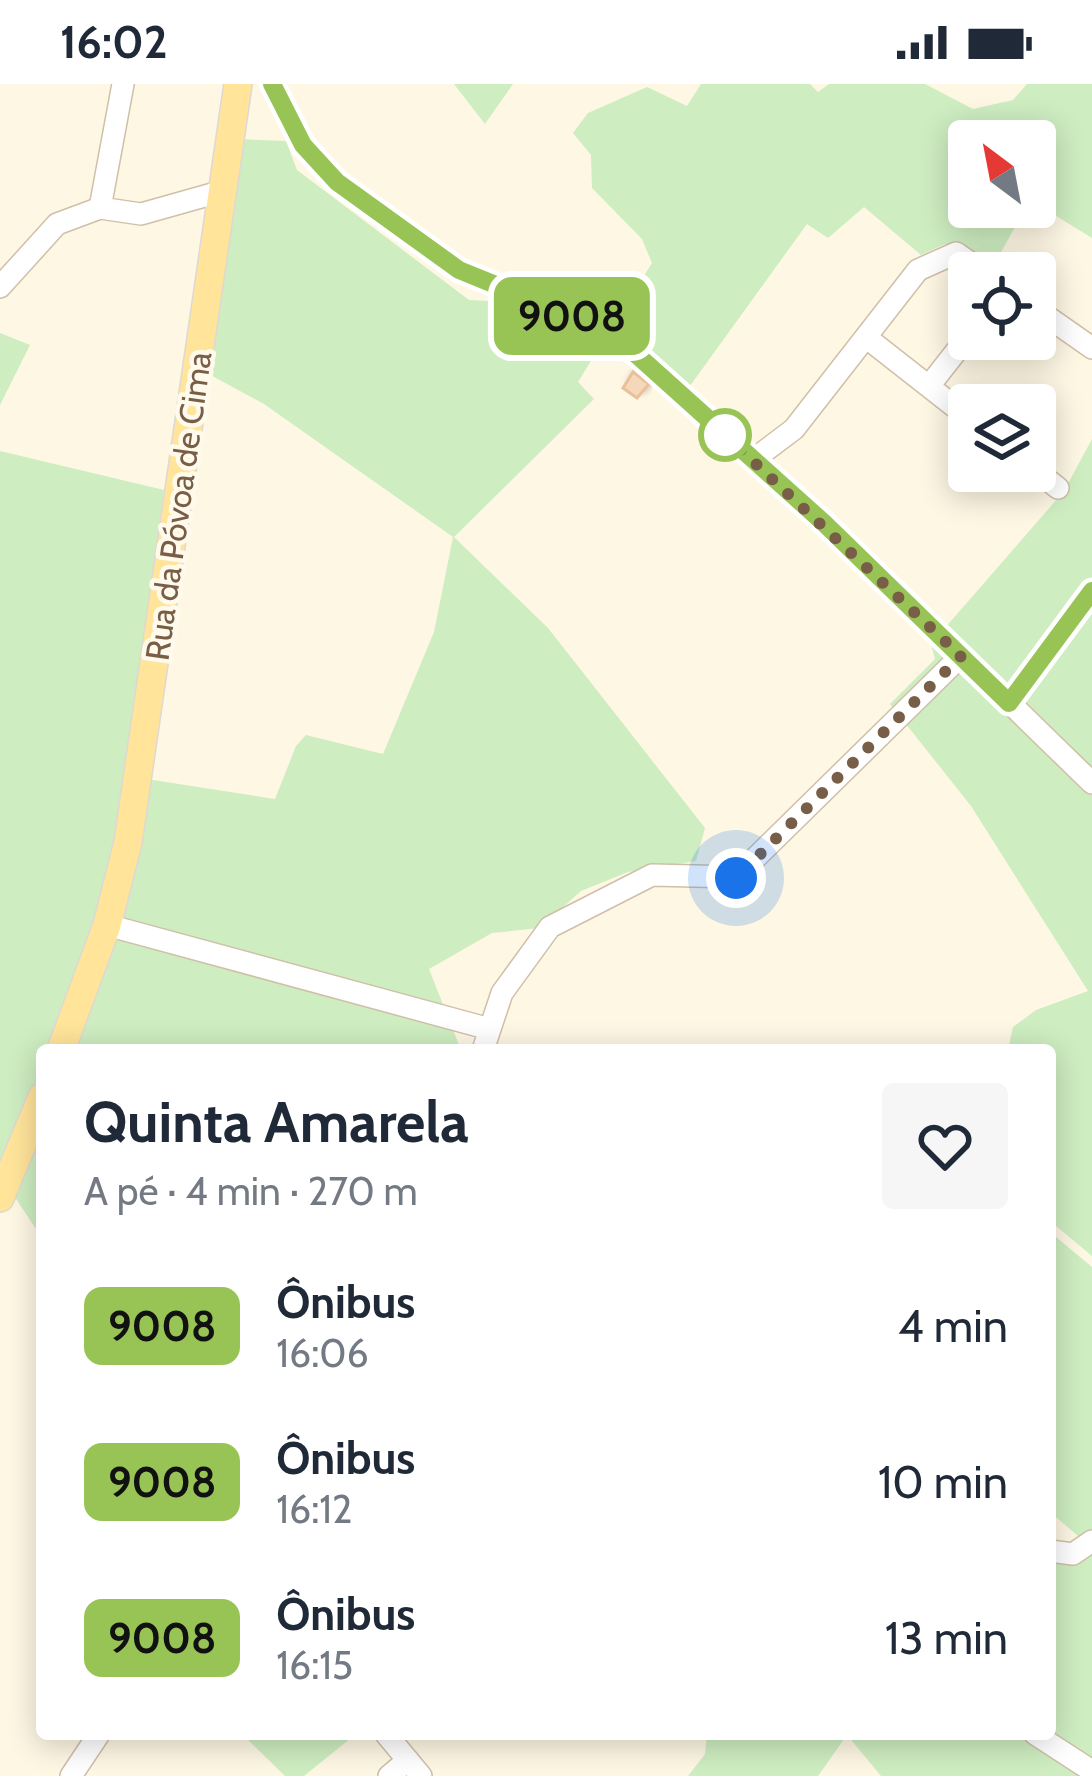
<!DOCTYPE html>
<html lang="pt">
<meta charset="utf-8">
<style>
:root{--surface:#fff;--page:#f6f6f7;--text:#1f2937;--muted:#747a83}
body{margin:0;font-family:Cabin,sans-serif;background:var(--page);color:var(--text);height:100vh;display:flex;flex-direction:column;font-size:45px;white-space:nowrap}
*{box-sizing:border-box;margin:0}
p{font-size:39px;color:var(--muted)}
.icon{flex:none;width:66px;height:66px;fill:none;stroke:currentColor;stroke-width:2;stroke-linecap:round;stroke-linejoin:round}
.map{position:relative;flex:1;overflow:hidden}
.sheet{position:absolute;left:36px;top:960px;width:1020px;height:696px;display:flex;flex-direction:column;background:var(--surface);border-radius:12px;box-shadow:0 6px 30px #0003}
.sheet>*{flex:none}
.badge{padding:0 24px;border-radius:18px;font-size:42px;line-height:78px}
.needle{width:78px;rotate:328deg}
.buttons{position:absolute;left:948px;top:36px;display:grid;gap:24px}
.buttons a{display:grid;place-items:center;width:108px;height:108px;border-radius:12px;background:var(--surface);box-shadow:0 6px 30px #0003;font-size:60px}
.you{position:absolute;width:60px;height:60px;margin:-30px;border:9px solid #fff;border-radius:50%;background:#1a73e8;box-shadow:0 0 0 18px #1a73e833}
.map>.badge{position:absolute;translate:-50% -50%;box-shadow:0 0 0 6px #fff}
.round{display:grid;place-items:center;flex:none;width:126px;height:126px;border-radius:12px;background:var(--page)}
.headline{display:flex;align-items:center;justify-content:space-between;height:204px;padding:0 48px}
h1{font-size:57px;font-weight:700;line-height:90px}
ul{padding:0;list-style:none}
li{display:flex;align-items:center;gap:36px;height:156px;padding:0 48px}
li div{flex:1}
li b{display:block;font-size:45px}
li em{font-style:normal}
li .badge{min-width:132px;font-weight:700;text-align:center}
.status{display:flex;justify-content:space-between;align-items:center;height:84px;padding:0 60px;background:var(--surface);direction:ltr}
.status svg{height:33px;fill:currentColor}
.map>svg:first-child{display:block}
</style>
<div class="status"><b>16:02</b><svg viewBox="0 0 49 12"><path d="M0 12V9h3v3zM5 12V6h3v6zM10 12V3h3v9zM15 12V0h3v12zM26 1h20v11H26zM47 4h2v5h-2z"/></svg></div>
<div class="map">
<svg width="1092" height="1692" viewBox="0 0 1092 1692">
<defs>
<filter id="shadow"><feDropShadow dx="5.5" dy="-5.5" stdDeviation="3" flood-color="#0004"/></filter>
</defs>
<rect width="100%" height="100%" fill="#fef7e4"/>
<!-- green -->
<path fill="#ceedc1" d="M454 0H513L485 40Z
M701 0H810L818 8 829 0H925L973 25 1013 16 1027 0H1092V154L1035 119V57H969V123H1026L994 181 945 160 921 171 864 123 828 154 807 140 687 306 613 241 652 179 642 155 592 104 591 71 573 49 588 29 647 3 687 22Z
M237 55 286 57 297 86 469 216 512 218 599 264 578 298 594 315 454 453 548 544 705 744 696 777 628 788 581 807 540 844 492 849 429 885 461 966H42V1154L0 1091V367L164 406 127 692 275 715 296 662 306 651 383 670 434 548 453 453 264 320 205 288Z
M0 249 30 261 0 321Z
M1092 355V1172L1050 1137V966H1008L1013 943 1036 926 1088 907 971 722 890 620 935 575 931 560 1064 407Z
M1050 1148 1092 1183V1692H881L847 1651 818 1692H688L705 1670 707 1650H1050V1458L1071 1464 1085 1458 1050 1428Z
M242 1650H356L304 1692H285Z"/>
<!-- building -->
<path fill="#f5d8b9" stroke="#e9c099" stroke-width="3" filter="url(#shadow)" d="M633 288 649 300 637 314 623 304Z"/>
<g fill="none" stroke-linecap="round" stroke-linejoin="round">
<defs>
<path id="minor" d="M272 0 303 61 337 98 459 186 592 240 637 271 824 438 1092 699
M100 124 141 130 219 108
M0 203 57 140 100 124 123 0
M1035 224 1092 264
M867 254 969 334
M929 302 969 251
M753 376 794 345 918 186 956 169 985 189
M1035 386 1058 404
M1009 619 1092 507
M107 841 486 944
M483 966 502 909 550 843 652 791 736 793 961 572
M1050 1467 1073 1470 1092 1457
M386 1650 421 1692
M1035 1650 1092 1687
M71 1692 99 1650
M389 1692 408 1676"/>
<path id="major" d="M61 966 107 841 128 758 238 0
M0 1114 42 1013"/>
</defs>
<!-- minor casing -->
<use href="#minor" stroke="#d0bfa9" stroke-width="24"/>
<!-- major casing -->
<use href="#major" stroke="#dfd8d3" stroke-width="30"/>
<!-- minor -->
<use href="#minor" stroke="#fff" stroke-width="21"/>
<!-- major -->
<use href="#major" stroke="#ffe49a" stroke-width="27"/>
</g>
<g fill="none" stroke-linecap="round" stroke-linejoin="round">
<defs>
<path id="line" d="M272 0 303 61 337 98 459 186 592 240 637 271 824 439 1009 619 1092 507"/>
</defs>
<!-- line casing -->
<use href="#line" stroke="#fff" stroke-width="27"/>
<!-- line -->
<use href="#line" stroke="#98c455" stroke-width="18"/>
<!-- walk -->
<path stroke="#795e47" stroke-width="12" stroke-dasharray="0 21.6" d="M725 351 961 572 736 794"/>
</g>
<!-- markers -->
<circle fill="#fff" stroke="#98c455" stroke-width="6" cx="725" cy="351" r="24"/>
<g text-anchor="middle" stroke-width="9" stroke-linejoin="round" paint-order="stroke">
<!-- street labels -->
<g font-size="33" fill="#795e47" stroke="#fffaec">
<text transform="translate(178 422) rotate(-82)" y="12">Rua da Póvoa de Cima</text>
</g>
</g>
</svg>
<div class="buttons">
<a><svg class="needle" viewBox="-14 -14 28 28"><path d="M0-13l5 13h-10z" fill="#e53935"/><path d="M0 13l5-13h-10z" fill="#747a83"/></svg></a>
<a><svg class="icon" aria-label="locate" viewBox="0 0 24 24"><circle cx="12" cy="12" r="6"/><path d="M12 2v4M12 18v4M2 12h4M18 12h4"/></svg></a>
<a><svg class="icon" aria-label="layers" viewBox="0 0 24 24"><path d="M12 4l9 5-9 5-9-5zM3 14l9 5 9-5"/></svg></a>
</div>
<div class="you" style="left:736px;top:794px"></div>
<b class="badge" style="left:572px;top:232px;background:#98c455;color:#111">9008</b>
<section class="sheet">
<div class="headline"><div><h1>Quinta Amarela</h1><p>A pé · 4 min · 270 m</p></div><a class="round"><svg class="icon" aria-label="heart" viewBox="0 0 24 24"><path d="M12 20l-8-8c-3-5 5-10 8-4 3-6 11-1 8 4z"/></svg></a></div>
<ul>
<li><span class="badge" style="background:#98c455;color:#111">9008</span><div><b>Ônibus</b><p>16:06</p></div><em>4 min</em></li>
<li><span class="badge" style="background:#98c455;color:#111">9008</span><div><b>Ônibus</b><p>16:12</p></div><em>10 min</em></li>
<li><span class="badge" style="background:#98c455;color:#111">9008</span><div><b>Ônibus</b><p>16:15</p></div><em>13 min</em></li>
</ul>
</section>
</div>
